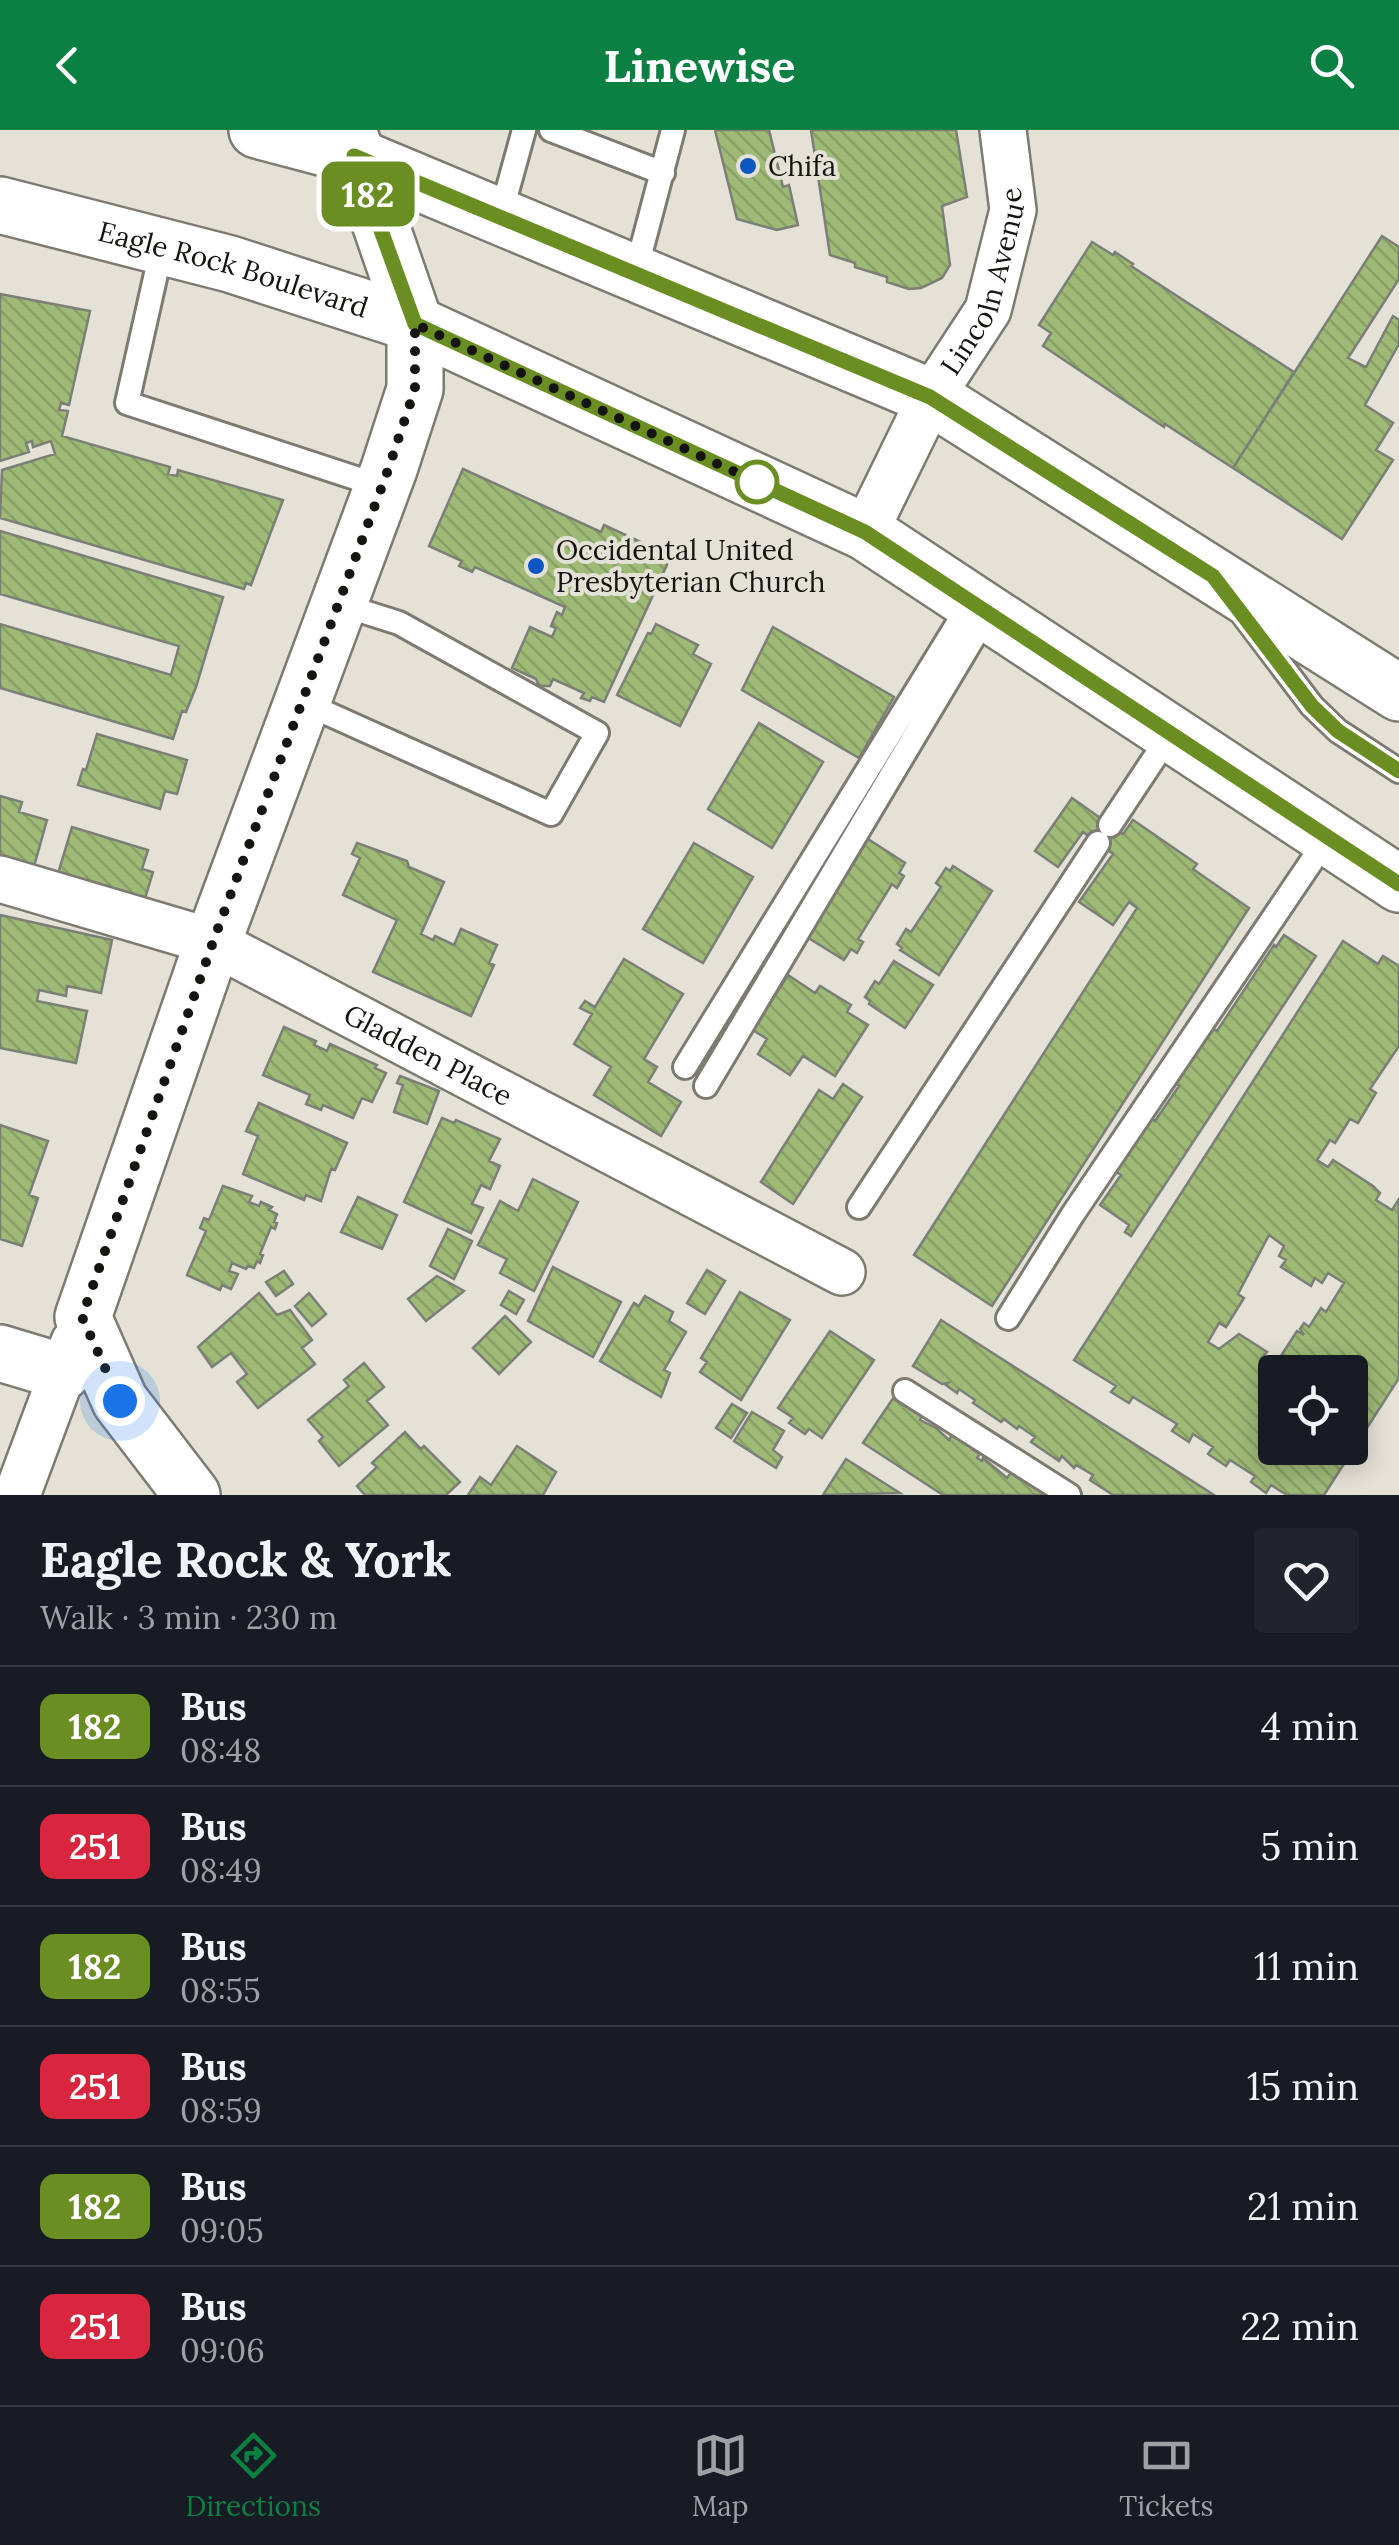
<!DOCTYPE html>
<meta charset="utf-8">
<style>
:root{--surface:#171b24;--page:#20242c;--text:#f1f3f6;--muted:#9ea1a6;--line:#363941;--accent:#0b8043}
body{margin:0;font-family:Lora,serif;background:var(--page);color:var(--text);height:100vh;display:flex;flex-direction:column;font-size:38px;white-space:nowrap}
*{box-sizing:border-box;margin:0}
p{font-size:32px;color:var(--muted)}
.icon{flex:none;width:55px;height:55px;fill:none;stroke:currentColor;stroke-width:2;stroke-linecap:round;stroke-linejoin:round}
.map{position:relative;height:1365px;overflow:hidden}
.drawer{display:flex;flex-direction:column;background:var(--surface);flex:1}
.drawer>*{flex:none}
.badge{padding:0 20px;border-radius:15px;font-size:35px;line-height:65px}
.controls{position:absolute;left:1258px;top:1225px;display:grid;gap:20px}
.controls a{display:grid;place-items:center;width:110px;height:110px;border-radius:10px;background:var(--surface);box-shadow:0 5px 25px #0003;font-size:50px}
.you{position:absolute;width:50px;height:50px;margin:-25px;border:8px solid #fff;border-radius:50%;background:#1a73e8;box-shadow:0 0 0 15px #1a73e833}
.map>.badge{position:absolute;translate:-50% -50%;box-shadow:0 0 0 5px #fff}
.round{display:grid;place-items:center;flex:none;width:105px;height:105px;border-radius:10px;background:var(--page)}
.head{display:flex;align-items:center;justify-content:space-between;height:170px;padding:0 40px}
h1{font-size:48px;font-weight:700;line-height:75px}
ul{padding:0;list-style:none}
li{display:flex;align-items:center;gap:30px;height:120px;padding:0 40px;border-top:2px solid var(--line)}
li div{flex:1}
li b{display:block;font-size:38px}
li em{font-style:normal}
li .badge{min-width:110px;font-weight:700;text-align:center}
header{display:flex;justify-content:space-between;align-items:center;height:130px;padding:0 40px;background:var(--accent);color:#fff;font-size:45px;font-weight:700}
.tabs{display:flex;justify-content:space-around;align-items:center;height:140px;border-top:2px solid var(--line);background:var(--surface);font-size:28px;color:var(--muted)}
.tabs a{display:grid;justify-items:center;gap:5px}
.tabs .on{color:var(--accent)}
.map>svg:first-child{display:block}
</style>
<header><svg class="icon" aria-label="back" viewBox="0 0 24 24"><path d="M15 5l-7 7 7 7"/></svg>Linewise<svg class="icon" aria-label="search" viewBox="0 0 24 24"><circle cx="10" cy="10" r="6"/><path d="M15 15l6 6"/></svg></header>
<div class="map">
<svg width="1399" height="1365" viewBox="0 0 1399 1365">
<defs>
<pattern id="building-back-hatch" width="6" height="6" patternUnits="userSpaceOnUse" patternTransform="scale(2.5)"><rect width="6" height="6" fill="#9fba77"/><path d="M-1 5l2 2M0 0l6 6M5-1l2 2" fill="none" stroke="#889f66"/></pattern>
</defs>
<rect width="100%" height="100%" fill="#e4e1d7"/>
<!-- building -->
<path fill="url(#building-back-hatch)" stroke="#7b7f76" stroke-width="2.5" fill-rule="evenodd" d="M715 0H769L783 57 789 55 798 95 777 100 737 89Z
M811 0H956L967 67 942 76 950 135 942 148 921 158 909 159 887 152V147L855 137V133L830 125Z
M1382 106 1399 117V149L1348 228 1366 237 1393 186 1399 190V214L1365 275 1393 293 1376 320 1393 330 1342 409 1233 338Z
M1092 112 1113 125 1115 122 1133 134 1131 136 1294 242 1233 338 1165 294 1164 297 1043 216 1051 203 1039 195Z
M0 164 90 181 69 275 61 273 59 280 68 281 62 306 170 337 168 344 177 346 178 340 283 370 251 455 246 453 244 459 0 388 2 340 55 324 51 311 33 317 32 311 26 313 29 322 0 331Z
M463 339 601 402 604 395 671 426 604 572 592 567 590 571 581 568 584 563 553 549 550 556H539L536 549 512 538 530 497 552 507 556 498 551 496 557 482 562 485 565 477 475 437 472 442 459 436 462 431 429 416Z
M0 401 223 467 196 557 186 582 182 581 173 609 0 558V494L171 545 179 516 0 464Z
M656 494 698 515 693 524 711 534 680 596 617 565 648 503 651 504Z
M773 497 894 567 859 628 742 560Z
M759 593 823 632 772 718 708 679Z
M97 604 187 630 177 664 165 661 160 679 78 655 83 639 86 640Z
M0 666 22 672 19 682 47 690 33 740 0 730Z
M1072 668 1123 704 1133 690 1197 734 1193 739 1249 778 992 1176 914 1125 1137 778 1129 772 1113 795 1079 772 1113 724 1083 702 1058 737 1035 721Z
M72 697 148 720 142 739 153 742 143 775 57 747Z
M868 709 905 733 899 743 904 746 897 758 892 754 858 809 863 812 857 823 851 819 844 830 807 807Z
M357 713 407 731 409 737 444 752 421 804 433 810 435 806 454 815 461 799 497 815 489 833 494 835 471 886 373 842 397 790 343 765 360 728 352 724Z
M694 713 753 747 703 833 643 799Z
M953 736 992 761 939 845 900 820 902 818 897 814 906 799 911 802 941 757 936 753 946 738 950 741Z
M0 785 112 810 101 863 67 856 66 866 39 860 37 871 87 881 76 933 0 918Z
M1284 805 1316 826 1131 1106 1125 1102 1129 1095 1100 1075 1121 1045 1113 1040 1148 987 1155 991 1179 956 1171 950 1205 898 1211 903 1214 899 1217 901 1274 815 1276 817Z
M1343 811 1378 834 1383 826 1399 836V916L1370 959 1376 963 1358 993 1350 989 1335 1013 1330 1010 1317 1030 1328 1037 1333 1030 1373 1056 1380 1063 1376 1070 1392 1080 1399 1069V1248L1324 1365H1287L1271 1355 1266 1363 1251 1352 1255 1346 1230 1330 1226 1336 1208 1324 1213 1317 1193 1304 1189 1312 1172 1301 1177 1294 1133 1267 1129 1273 1111 1262 1116 1256 1074 1230ZM1269 1105 1284 1116 1279 1126 1286 1130 1281 1137 1311 1156 1315 1148 1322 1153 1328 1143 1344 1153 1326 1182 1321 1178 1309 1197 1304 1193 1300 1199 1304 1205 1297 1201 1279 1229 1286 1234 1280 1242H1350V1318H1275V1251L1273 1254 1261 1247V1228L1267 1222 1239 1204 1219 1219 1208 1212 1219 1193 1226 1197 1244 1168 1238 1164Z
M624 829 683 864 644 929 657 937 648 952 681 972 661 1006 594 965 611 937 574 914 592 884 580 878 585 871 595 877Z
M894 831 933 855 905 898 869 874 870 871 865 867 875 851 879 854Z
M788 845 815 863 820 856 851 875 847 882 868 895 835 946 803 926 790 945 758 924 767 909 753 900Z
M284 897 316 911 314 915 327 921 330 914 377 935 375 938 386 943 372 972 362 968 353 988 323 975 321 980 306 974 310 965 263 945Z
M400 946 439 961 427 994 394 982 403 955 397 953Z
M843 954 862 967 793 1074 761 1052 819 960 833 969Z
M259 973 347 1013 335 1040 331 1039 321 1071 306 1065 304 1070 243 1044 258 1006 246 1001Z
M442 988 454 993 456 990 500 1009 489 1031 500 1036 490 1059 481 1055 472 1074 483 1078 471 1103 404 1072Z
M0 995 48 1011 29 1065 38 1068 22 1116 0 1109Z
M533 1049 578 1072 534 1161 500 1143 507 1129 478 1115 500 1071 518 1081Z
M223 1056 252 1066 249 1072 259 1076 261 1072 272 1077 269 1080 277 1084 274 1092 277 1093 275 1099 271 1097 260 1124 263 1125 260 1133 257 1131 254 1138 248 1136 246 1139 232 1133 229 1141 238 1144 231 1159 222 1155 220 1160 187 1145 206 1101 200 1098 204 1088 209 1090Z
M358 1067 397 1085 382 1119 341 1102Z
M448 1099 472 1111 454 1149 430 1136Z
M553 1137 621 1172 593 1227 528 1191Z
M707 1140 725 1151 705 1184 687 1173Z
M284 1141 293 1154 276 1166 266 1152Z
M437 1146 464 1161 426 1191 408 1169Z
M509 1161 524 1170 516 1184 501 1175Z
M740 1162 790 1190 741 1270 700 1242 707 1232 701 1228Z
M259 1163 277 1185 290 1180 312 1210 302 1218 315 1234 258 1278 237 1252 247 1244 231 1223 212 1237 198 1217Z
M309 1163 326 1184 312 1196 295 1176Z
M645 1166 673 1182 669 1191 686 1202 664 1240 670 1243 661 1267 600 1231 634 1173 639 1176Z
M505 1186 531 1212 499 1244 473 1218Z
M941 1190 1214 1365H1113L1090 1350 1093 1345 1076 1335 1074 1338 1062 1326 1059 1331 1031 1312 1035 1307 1019 1296 1017 1299 1004 1289 1001 1292 973 1273 975 1270 959 1259 957 1263 946 1255 948 1253 942 1254 913 1236Z
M830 1201 874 1230 822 1308 809 1299 805 1304 789 1293 793 1288 778 1278Z
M364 1233 384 1257 367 1271 388 1295 339 1336 319 1311 323 1307 308 1290 349 1256 344 1250Z
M894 1267 914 1278 922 1286 920 1290 936 1298 949 1310 952 1305 961 1308 974 1317 973 1320 980 1324 977 1328 982 1331 983 1328 1007 1348 1011 1343 1018 1348 1019 1345 1046 1365H943L863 1313Z
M732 1274 747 1283 731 1308 716 1298Z
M752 1282 784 1301 773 1320 782 1327 776 1338 734 1311Z
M405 1302 421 1319 424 1316 460 1352 446 1365H365L357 1356 377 1337 372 1333Z
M517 1316 556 1342 543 1365H468L480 1347 491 1355Z
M846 1329 900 1363 823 1365Z"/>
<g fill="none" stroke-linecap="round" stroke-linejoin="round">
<defs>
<path id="service" d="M551 0 663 43
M500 87 524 0
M162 117 127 273 383 357
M635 144 673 0
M1244 486 1312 576 1338 601 1399 641
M302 572 551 684 597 603 399 493 339 474
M1110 695 1171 603
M685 937 971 472
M706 956 988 483
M859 1077 1098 713
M1008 1188 1073 1084 1328 707
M905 1261 1069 1365"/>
<g id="minor">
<path id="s1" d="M865 402 931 267 988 180 1013 80 1003 0"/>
<path id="s2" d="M0 749 213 812 842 1142"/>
<path d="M17 1365 74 1212"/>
</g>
<path id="tertiary" d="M0 1223 63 1242
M192 1365 120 1271 83 1187 213 812 389 339 415 259V194"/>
<g id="secondary">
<path d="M257 0 355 26 931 267 1399 563"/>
<path d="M349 3 415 194"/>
<path id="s3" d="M0 75 230 134 415 194 865 402 1399 754"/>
</g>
</defs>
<!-- service casing -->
<use href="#service" stroke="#7d7b71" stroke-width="28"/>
<!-- minor casing -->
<use href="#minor" stroke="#7d7b71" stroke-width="50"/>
<!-- tertiary casing -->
<use href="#tertiary" stroke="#7d7b71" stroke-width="60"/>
<!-- secondary casing -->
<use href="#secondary" stroke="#7d7b71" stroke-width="60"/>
<!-- service -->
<use href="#service" stroke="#fff" stroke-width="22"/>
<!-- minor -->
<use href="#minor" stroke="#fff" stroke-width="45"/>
<!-- tertiary -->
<use href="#tertiary" stroke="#fff" stroke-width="55"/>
<!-- secondary -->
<use href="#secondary" stroke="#fff" stroke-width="55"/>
</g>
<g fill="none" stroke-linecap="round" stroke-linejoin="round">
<defs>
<path id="line" d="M1399 641 1338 601 1312 576 1213 446 930 267 354 26 415 194 865 402 1399 754"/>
</defs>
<!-- line casing -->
<use href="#line" stroke="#fff" stroke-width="22"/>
<!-- line -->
<use href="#line" stroke="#6b8e23" stroke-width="15"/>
<!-- walk -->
<path stroke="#151410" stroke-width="10" stroke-dasharray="0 18" d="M120 1271 82 1187 213 812 388 340 415 259V194L761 354 757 352"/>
</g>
<!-- markers -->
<g fill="#0e57c2" stroke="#e4e1d7" stroke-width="4">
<circle cx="748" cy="36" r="10"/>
<circle cx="536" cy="436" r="10"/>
</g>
<circle fill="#fff" stroke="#6b8e23" stroke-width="5" cx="757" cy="352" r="20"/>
<g text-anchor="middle" stroke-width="8" stroke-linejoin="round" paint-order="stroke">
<!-- poi labels -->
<g font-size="28" fill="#151410" stroke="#e4e1d7" text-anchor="start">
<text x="768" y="46">Chifa</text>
<text x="556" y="430">Occidental United<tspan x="556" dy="32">Presbyterian Church</tspan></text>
</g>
<!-- street labels -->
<g font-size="28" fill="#151410" stroke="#e4e1d7">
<text dy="10" stroke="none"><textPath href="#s3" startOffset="242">Eagle Rock Boulevard</textPath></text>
<text dy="10" stroke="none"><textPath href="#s1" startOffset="280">Lincoln Avenue</textPath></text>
<text dy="10" stroke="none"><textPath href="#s2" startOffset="465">Gladden Place</textPath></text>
</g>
</g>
</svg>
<div class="controls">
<a><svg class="icon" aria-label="locate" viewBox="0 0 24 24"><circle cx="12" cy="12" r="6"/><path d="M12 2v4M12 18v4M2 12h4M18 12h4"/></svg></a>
</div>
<div class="you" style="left:120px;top:1271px"></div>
<b class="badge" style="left:368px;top:64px;background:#6b8e23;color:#fff">182</b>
</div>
<section class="drawer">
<div class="head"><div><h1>Eagle Rock &amp; York</h1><p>Walk · 3 min · 230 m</p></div><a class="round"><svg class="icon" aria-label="heart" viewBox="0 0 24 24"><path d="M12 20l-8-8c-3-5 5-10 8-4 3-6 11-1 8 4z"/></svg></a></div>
<ul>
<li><span class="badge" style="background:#6b8e23;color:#fff">182</span><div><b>Bus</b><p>08:48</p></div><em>4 min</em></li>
<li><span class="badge" style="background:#d7263d;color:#fff">251</span><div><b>Bus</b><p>08:49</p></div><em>5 min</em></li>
<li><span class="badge" style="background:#6b8e23;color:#fff">182</span><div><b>Bus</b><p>08:55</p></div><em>11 min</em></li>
<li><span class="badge" style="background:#d7263d;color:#fff">251</span><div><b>Bus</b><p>08:59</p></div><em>15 min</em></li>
<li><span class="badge" style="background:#6b8e23;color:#fff">182</span><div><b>Bus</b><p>09:05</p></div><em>21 min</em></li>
<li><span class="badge" style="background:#d7263d;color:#fff">251</span><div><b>Bus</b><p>09:06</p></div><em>22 min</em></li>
</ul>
</section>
<nav class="tabs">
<a class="on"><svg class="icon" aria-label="directions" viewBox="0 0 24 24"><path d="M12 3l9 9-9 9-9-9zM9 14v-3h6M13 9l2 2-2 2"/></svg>Directions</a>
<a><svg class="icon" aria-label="map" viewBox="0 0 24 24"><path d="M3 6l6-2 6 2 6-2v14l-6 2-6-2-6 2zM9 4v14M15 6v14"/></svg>Map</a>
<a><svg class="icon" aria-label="tickets" viewBox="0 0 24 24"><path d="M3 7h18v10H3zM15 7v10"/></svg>Tickets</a>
</nav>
